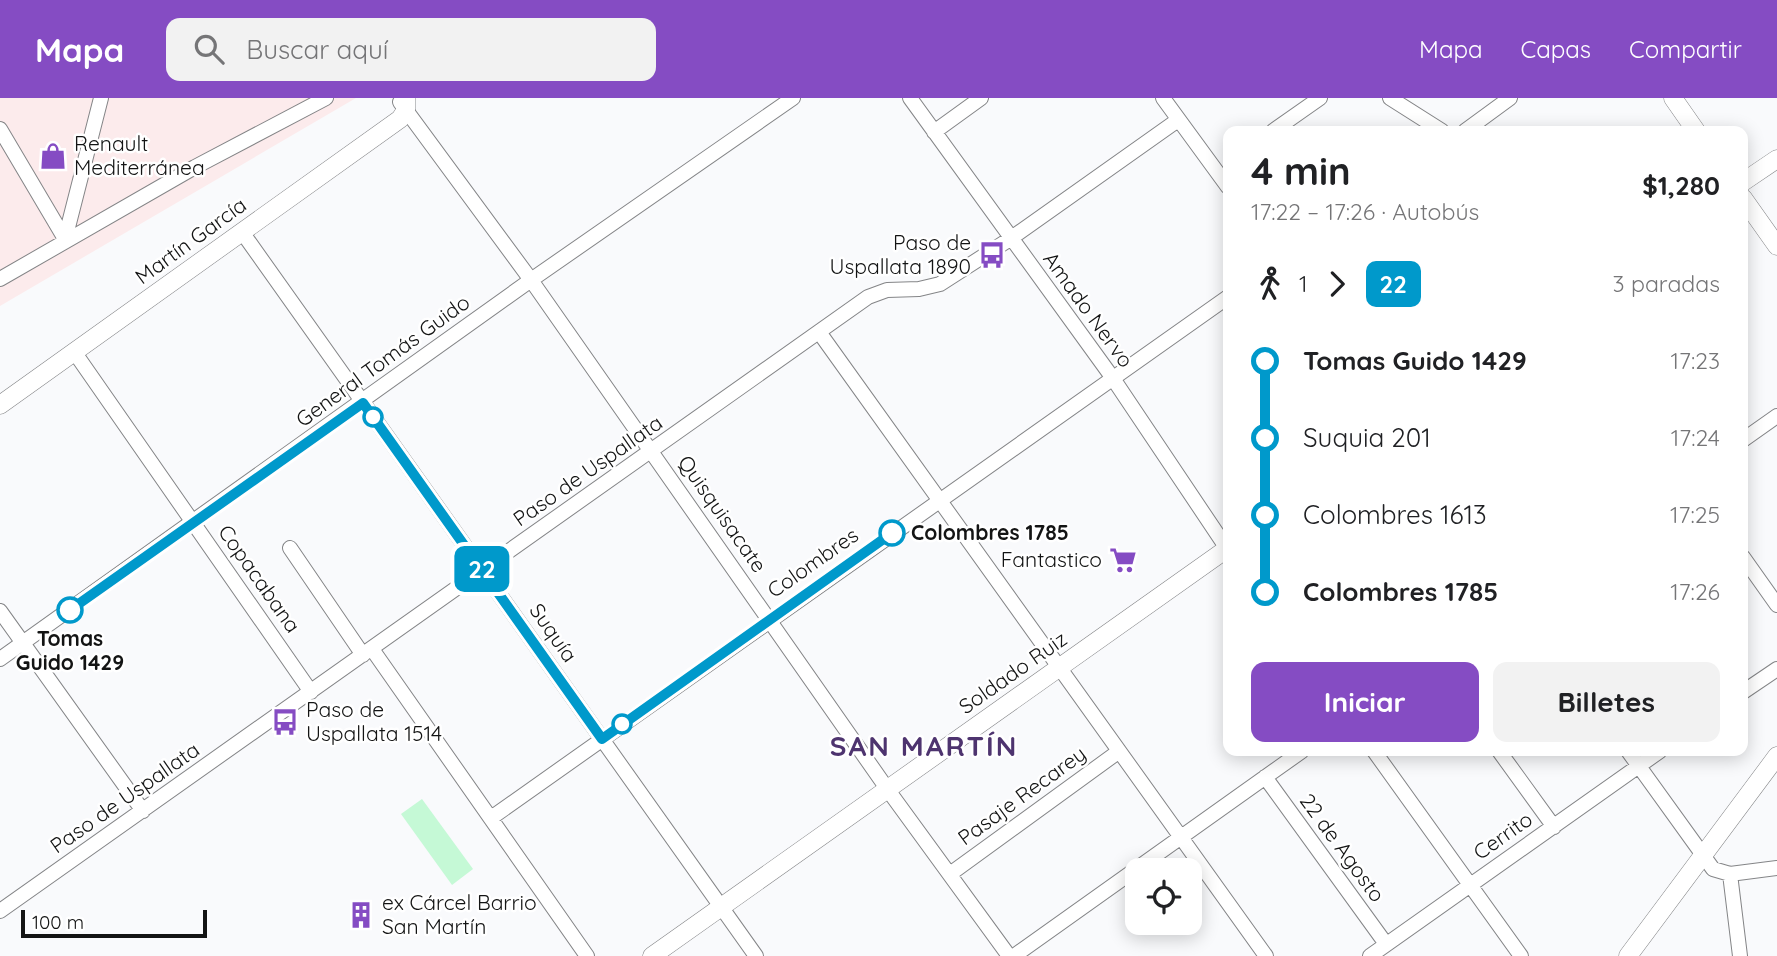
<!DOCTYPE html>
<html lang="es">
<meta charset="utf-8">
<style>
:root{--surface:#fff;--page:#f2f2f2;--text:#202124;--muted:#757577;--accent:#854cc3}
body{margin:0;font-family:Quicksand,sans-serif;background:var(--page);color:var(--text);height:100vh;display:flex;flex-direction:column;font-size:26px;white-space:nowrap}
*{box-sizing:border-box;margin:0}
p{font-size:23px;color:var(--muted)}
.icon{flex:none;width:38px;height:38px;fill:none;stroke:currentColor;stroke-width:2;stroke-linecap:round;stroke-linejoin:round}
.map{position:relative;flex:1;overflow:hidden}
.side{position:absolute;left:1223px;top:28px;width:525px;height:630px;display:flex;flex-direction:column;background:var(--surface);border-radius:14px;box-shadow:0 4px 18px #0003}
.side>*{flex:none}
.badge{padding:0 14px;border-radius:10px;font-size:24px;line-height:46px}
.tools{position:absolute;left:1125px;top:760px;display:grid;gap:14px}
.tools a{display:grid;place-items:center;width:77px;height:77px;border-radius:14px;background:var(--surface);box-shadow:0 4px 18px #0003;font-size:35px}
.scale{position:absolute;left:21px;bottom:18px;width:186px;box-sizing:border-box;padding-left:7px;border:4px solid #131414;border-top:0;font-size:19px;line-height:24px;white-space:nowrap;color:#131414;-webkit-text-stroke:5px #fff;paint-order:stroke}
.map>.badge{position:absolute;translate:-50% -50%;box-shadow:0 0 0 4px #fff}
.legs{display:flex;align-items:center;gap:10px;height:77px;padding:0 28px;font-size:23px}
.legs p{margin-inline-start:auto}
.overview{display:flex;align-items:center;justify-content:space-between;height:119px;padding:0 28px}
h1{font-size:38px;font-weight:800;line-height:52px}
.cta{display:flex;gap:14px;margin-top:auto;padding:14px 28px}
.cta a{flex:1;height:80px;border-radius:14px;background:var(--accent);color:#fff;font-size:28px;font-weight:800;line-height:80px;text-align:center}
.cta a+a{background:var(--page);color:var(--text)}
ul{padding:0 28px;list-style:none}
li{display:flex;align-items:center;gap:24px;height:77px;font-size:26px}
li i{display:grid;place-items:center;width:10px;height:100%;margin:0 9px;background:currentColor}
li i::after{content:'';width:18px;height:18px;margin:-9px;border:5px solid;border-radius:50%;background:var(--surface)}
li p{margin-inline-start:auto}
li:first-child i{background:linear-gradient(#0000 50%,currentColor 0)}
li:last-child i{background:linear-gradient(currentColor 50%,#0000 0)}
header{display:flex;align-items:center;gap:42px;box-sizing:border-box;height:98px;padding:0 35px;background:var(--accent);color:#fff}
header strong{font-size:33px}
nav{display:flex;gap:38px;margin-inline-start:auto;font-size:24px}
.search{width:490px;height:63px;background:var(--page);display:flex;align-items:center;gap:18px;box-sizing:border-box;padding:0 24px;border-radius:14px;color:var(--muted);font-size:26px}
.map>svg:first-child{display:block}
</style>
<header>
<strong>Mapa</strong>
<div class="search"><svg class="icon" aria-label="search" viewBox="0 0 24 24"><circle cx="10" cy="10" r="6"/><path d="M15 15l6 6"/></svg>Buscar aquí</div>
<nav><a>Mapa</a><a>Capas</a><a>Compartir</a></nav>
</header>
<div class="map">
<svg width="1777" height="858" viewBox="0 0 1777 858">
<rect width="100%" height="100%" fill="#f9fafc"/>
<!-- industrial -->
<path fill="#fcebec" d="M0 0H356L0 208Z"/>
<!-- green -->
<path fill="#c5f9d6" d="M422 701 473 771 452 787 401 716Z"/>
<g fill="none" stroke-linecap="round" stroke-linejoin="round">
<defs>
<path id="minor" d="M910 0 1112 279 1228 452
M1163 0 1228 89
M1390 0 1442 33
M400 4 531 182 888 692 1009 858
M0 31 65 141
M1273 33 1320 0
M1465 33 1510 0
M934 34 981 0
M242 134 756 858
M65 141 101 0
M0 181 195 69 326 0
M819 234 1266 858
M75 255 311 594
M1743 342 1777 318
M290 450 363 557
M1743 459 1777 507
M0 513 143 713
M372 551 587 858
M0 561 531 182 793 0
M1743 594 1777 571
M1374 653 1521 858
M1499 653 1554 729
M1628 653 1713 771 1730 776 1777 770
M1265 679 1386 846
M491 720 1228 199
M950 776 1118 654
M1730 776 1740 858
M0 813 868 199 887 192 919 191 940 186 1010 141 1178 22
M1014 858 1302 653
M1370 858 1660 653"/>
<path id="major" d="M1673 0 1696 33
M1743 84 1777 61
M1743 100 1777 148
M0 307 400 21 406 12V0
M652 858 1228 450
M1628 858 1777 658"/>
</defs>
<!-- minor casing -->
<use href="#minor" stroke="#848587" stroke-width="16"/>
<!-- major casing -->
<use href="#major" stroke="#848587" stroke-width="19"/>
<!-- minor -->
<use href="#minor" stroke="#fff" stroke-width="14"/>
<!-- major -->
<use href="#major" stroke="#fff" stroke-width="18"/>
</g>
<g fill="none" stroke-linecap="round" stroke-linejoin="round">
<defs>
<path id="line-1" d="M70 512 363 305 602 641 892 435"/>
</defs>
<!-- line-1 casing -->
<use href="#line-1" stroke="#fff" stroke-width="16"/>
<!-- line-1 -->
<use href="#line-1" stroke="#0099cb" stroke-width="10"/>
</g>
<!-- icons -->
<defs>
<symbol id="shop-bare" viewBox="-9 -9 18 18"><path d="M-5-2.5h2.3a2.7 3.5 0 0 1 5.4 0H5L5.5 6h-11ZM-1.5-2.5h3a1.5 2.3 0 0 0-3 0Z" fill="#854cc3" stroke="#fff" stroke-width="2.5" paint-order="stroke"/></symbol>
<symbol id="bus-bare" viewBox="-9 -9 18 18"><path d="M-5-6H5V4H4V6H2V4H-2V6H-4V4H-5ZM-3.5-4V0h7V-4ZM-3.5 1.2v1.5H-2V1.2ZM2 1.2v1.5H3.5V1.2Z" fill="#854cc3" stroke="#fff" stroke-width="2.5" paint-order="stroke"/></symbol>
<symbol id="supermarket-bare" viewBox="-9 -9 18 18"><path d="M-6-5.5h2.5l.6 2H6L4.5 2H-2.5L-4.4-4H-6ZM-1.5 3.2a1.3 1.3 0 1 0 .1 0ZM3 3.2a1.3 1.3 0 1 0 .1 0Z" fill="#854cc3" stroke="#fff" stroke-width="2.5" paint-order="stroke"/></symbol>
<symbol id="building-bare" viewBox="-9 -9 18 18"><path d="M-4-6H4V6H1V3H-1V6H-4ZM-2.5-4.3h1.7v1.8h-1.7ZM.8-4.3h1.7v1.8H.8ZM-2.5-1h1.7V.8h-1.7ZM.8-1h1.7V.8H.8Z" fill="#854cc3" stroke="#fff" stroke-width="2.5" paint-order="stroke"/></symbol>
</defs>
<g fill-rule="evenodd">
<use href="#shop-bare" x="34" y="39" width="38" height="38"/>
<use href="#bus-bare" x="973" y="138" width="38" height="38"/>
<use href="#supermarket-bare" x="1104" y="443" width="38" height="38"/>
<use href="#bus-bare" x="266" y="605" width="38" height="38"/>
<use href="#building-bare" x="342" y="798" width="38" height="38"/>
</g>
<!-- markers -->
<g fill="#fff" stroke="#0099cb" stroke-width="3.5">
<circle cx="373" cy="319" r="9"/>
<circle cx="892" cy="435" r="12"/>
<circle cx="70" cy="512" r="12"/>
<circle cx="622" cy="626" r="9"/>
</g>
<g text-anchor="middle" stroke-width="5" stroke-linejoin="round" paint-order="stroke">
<!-- poi labels -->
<g font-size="21" fill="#131414" stroke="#fff" text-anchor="start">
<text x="74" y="53">Renault<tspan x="74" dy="24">Mediterránea</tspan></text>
<text x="971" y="152" text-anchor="end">Paso de<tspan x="971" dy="24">Uspallata 1890</tspan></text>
<text x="1102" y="469" text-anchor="end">Fantastico</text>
<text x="306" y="619">Paso de<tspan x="306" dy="24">Uspallata 1514</tspan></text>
<text x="382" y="812">ex Cárcel Barrio<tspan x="382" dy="24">San Martín</tspan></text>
</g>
<!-- street labels -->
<g font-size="21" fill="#131414" stroke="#fff">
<text transform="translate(191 143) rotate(-36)" y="7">Martín García</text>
<text transform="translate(1088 212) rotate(54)" y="7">Amado Nervo</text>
<text transform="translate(383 263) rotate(-36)" y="7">General Tomás Guido</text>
<text transform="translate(588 373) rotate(-35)" y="7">Paso de Uspallata</text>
<text transform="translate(722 416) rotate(55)" y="7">Quisquisacate</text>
<text transform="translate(813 465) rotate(-35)" y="7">Colombres</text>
<text transform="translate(259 481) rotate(55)" y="7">Copacabana</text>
<text transform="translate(553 535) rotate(55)" y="7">Suquía</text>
<text transform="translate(1013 575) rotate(-35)" y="7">Soldado Ruiz</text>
<text transform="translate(1022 698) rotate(-36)" y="7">Pasaje Recarey</text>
<text transform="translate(125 700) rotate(-35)" y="7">Paso de Uspallata</text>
<text transform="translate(1503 738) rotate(-35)" y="7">Cerrito</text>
<text transform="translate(1342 750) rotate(54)" y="7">22 de Agosto</text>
</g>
<!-- stop labels -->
<g font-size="21" font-weight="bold" fill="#131414" stroke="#fff" text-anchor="start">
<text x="911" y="442">Colombres 1785</text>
<text x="70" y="548" text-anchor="middle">Tomas<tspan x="70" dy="24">Guido 1429</tspan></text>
</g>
<!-- district labels -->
<g font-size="28" font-weight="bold" letter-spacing="2" fill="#4e346f" stroke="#fff">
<text x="924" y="658">SAN MARTÍN</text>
</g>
</g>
</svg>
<div class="tools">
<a><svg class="icon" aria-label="locate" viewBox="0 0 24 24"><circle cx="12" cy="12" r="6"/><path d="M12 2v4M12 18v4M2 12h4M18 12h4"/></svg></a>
</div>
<div class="scale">100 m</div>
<b class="badge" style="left:482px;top:471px;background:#0099cb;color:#fff">22</b>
<section class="side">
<div class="overview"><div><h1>4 min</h1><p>17:22 – 17:26 · Autobús</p></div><b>$1,280</b></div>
<div class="legs"><svg class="icon" aria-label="walk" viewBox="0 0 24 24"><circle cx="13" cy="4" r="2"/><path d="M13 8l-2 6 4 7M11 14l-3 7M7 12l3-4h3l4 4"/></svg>1<svg class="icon" aria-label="forward" viewBox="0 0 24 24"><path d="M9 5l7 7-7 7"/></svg><b class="badge" style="background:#0099cb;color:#fff">22</b><p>3 paradas</p></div>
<ul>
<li><i style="color:#0099cb"></i><b>Tomas Guido 1429</b><p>17:23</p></li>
<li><i style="color:#0099cb"></i><span>Suquia 201</span><p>17:24</p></li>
<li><i style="color:#0099cb"></i><span>Colombres 1613</span><p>17:25</p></li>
<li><i style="color:#0099cb"></i><b>Colombres 1785</b><p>17:26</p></li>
</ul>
<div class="cta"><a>Iniciar</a><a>Billetes</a></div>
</section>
</div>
